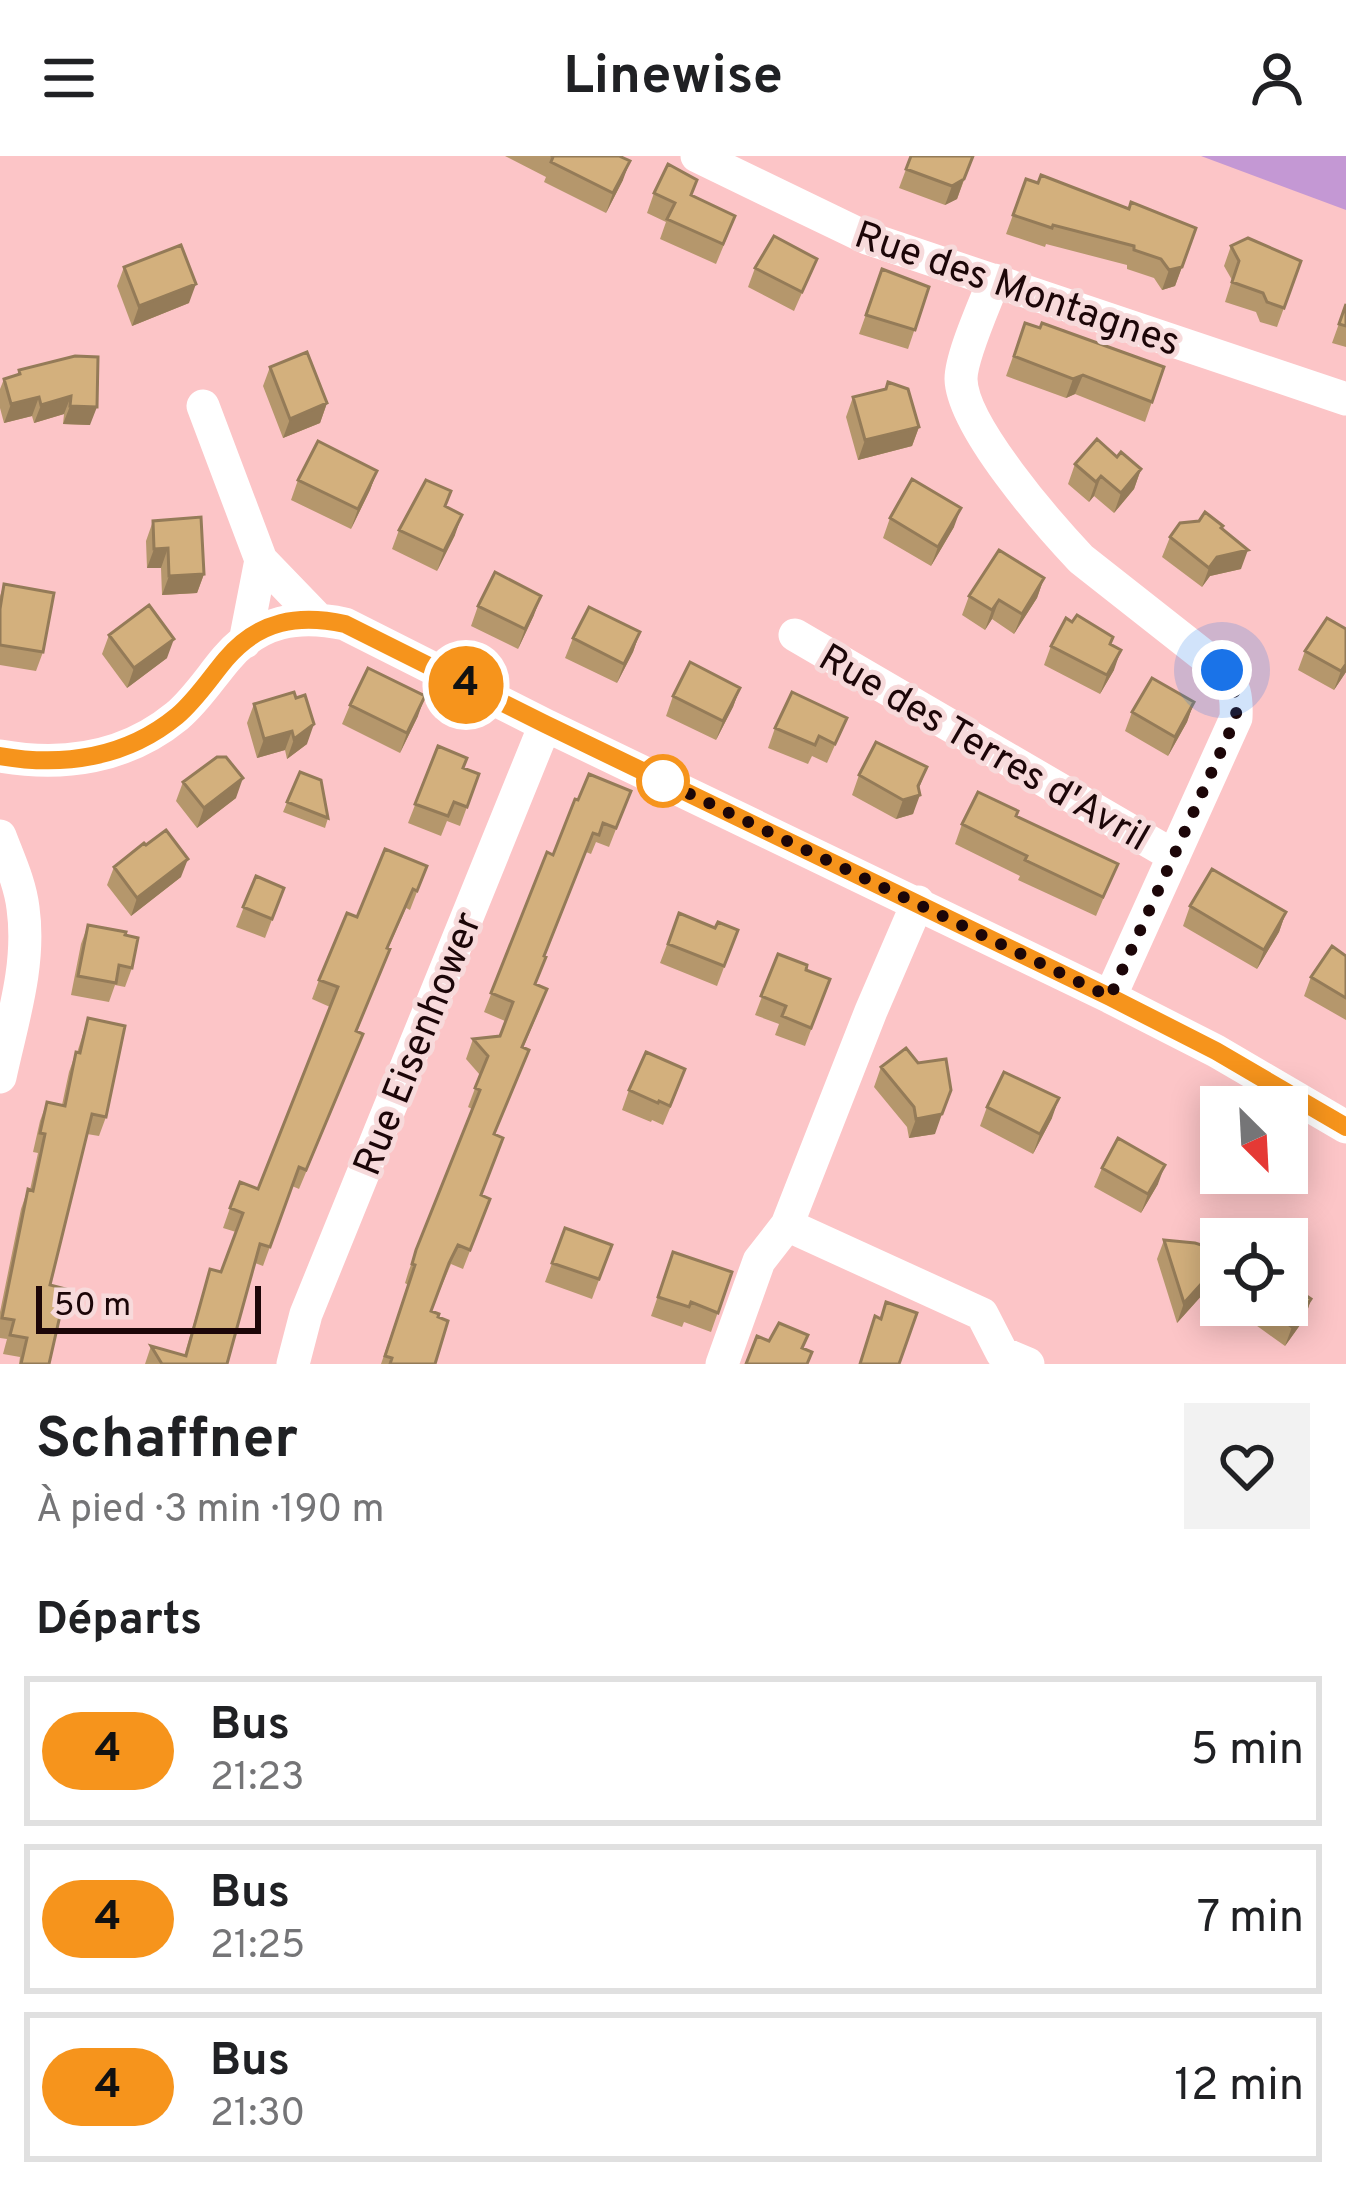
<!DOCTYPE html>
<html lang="fr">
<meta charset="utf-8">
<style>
:root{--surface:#fff;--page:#f2f2f2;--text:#202124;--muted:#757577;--line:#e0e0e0}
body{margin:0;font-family:Overpass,sans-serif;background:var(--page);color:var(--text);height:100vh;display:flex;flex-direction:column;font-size:45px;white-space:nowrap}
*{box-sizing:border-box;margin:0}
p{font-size:39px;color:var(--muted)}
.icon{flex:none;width:66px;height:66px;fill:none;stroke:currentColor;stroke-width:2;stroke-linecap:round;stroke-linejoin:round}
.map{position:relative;height:1208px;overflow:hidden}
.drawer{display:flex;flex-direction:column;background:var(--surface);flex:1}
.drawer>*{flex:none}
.badge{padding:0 24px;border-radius:39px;font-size:42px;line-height:78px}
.needle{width:78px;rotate:156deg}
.controls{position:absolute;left:1200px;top:930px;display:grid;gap:24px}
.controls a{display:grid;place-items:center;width:108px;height:108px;border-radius:0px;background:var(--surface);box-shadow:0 6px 30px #0003;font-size:60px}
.scale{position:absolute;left:36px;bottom:30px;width:225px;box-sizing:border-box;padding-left:12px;border:6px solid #1c0608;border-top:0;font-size:33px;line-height:42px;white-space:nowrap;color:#1c0608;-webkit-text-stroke:9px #f7dadb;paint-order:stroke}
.you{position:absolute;width:60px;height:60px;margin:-30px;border:9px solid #fff;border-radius:50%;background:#1a73e8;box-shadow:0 0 0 18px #1a73e833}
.map>.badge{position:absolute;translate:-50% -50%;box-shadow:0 0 0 6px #fff}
h2{padding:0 36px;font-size:45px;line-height:108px}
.round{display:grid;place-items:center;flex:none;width:126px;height:126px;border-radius:0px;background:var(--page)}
.headline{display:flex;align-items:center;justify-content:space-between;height:204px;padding:0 36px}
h1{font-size:57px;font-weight:700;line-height:90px}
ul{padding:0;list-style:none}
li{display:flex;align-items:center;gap:36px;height:150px;margin:0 24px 18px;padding:0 12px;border:6px solid var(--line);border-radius:0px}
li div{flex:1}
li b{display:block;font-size:45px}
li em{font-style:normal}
li .badge{min-width:132px;font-weight:700;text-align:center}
header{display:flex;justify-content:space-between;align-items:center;height:156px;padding:0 36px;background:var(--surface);font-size:54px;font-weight:700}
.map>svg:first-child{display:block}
</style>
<header><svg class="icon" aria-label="menu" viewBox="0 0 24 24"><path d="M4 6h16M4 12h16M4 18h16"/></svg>Linewise<svg class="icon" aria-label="person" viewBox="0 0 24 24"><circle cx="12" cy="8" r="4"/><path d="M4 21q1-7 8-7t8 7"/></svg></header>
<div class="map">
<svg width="1346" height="1208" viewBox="0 0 1346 1208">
<rect width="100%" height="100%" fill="#fcc5c7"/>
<!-- green -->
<path fill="#c498d4" d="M1201 0H1346V54Z"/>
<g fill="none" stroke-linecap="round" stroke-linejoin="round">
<!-- minor -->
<path stroke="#fff" stroke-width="33" d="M697 0 867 82 1346 243
M994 124C985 148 961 200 961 223 962 270 1048 368 1081 403L1222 514C1235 530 1237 541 1236 562L1110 841
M203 250 261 404 317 462
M795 479 1174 700
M245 486 261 404
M0 600C63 611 126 602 177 560 196 544 210 522 226 503 259 464 299 458 345 468L545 569 1110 841 1216 895 1346 971
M0 680C9 704 20 727 23 752 31 809 12 865 0 921
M787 1069 982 1158 1002 1197 1028 1208
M293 1208 306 1158 545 569
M722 1208 759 1105 787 1069 871 855 918 746"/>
</g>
<!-- wall -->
<path fill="#b5976c" d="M505 0H619L623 24 606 57 544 26 546 21Z
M911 0H973L957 43 945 49 899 32Z
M1026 23 1196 72 1175 130 1162 134 1154 122 1127 113V109L1046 88 1045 91 1006 78Z
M654 37 692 40 728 79 716 108 660 83 666 66 647 57Z
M1231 90 1301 105 1277 171 1260 166 1256 156 1225 146 1232 124 1224 110Z
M817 103 794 155 748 131 755 112Z
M124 111 189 147 132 170 117 130Z
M882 113 929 131 908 193 859 178Z
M1346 148V191L1332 187Z
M1025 167 1164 211 1145 266 1075 238 1066 242 1006 220Z
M75 200 90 269 63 268 64 258 34 267 32 260 4 267 0 252V233L4 223 17 219 19 214Z
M270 211 327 247 320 267 283 282 263 230Z
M853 241 919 271 912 290 858 304 846 261Z
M1117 301 1141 313 1134 333 1114 357 1094 340 1089 346 1068 328 1075 308Z
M377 315 370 334 351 373 291 344 298 324Z
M446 351 455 379 437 415 392 393 399 374Z
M890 362 954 371 931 410 883 382Z
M153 365 204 418 197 437 162 439 161 412H147L146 385Z
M1222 373 1241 413 1210 420 1202 431 1162 401 1170 381Z
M1044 422 1037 442 1014 478 992 463 985 474 962 459 969 440Z
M4 428 43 496 36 515 0 509V440Z
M478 450 534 459 518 493 471 470Z
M1072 466 1113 481 1111 489 1114 514 1100 538 1044 509 1051 490Z
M1346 473V516L1334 534 1298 514 1305 495Z
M640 476 633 496 617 527 565 502 573 482Z
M109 479 167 502 127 532 102 498Z
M740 532 733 551 716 584 666 560 673 540Z
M1194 546 1187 566 1168 600 1125 575 1132 556Z
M254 548 307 588 287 603 285 594 257 602 247 567Z
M350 549 418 560 400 597 342 568Z
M847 562 827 607 812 600 808 608 768 592 775 572Z
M438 590 463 612 479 618 460 670 447 665 441 680 408 667Z
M300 616 328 662 325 672 283 656Z
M859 619 919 633 913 658 896 663 852 639Z
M183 626 236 642 197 672 176 645Z
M631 635 609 691 596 686 591 698 586 696 545 800 536 828 540 852 523 892 495 979 481 1039 490 1043 463 1113 451 1108 431 1155 435 1208H381L408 1129 405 1127 409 1114 472 953 468 951 480 919 466 903 473 883 500 880 505 865 484 856 547 696 553 699Z
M1016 660 1118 708 1096 760 1018 724 1020 720 955 688 962 668Z
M146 689 181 721 131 760 107 729 114 711Z
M427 710 410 754 406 752 388 793 357 876 363 878 356 897 299 1033 292 1030 263 1110 255 1107 227 1208H145L151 1190 184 1200 210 1113 221 1116 236 1076 223 1072 230 1052 258 1033 330 851 312 843 319 824 357 761Z
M256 720 284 732 265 782 236 771Z
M1190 750 1286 756 1279 776 1257 813 1183 770Z
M679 757 715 772 738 774 717 830 660 807Z
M88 769 125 779 132 812 125 831 115 829 109 846 71 839 81 788Z
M778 798 806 814 830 823 805 890 775 879 779 868 755 859Z
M1346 800V864L1304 840 1311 821Z
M88 862 106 961 99 980 87 978 50 1129 49 1208H19L20 1201 3 1198 7 1183 0 1182V1156L21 1053 28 1033 30 1034 38 997 33 996 40 965 47 946 62 949 69 916 76 896 77 897Z
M918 907 935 978 909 982 907 971 874 931 881 911Z
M678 933 663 969 652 964 651 966 622 954 629 934Z
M987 951 1052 962 1033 998 980 970Z
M1102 1012 1158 1028 1141 1057 1094 1031Z
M565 1072 612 1089 592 1143 545 1126Z
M1164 1084 1221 1095V1118L1177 1167 1157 1103Z
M673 1096 732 1116 711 1176 684 1166 682 1171 651 1160Z
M1311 1143 1305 1162 1285 1190 1242 1159 1245 1149H1287Z"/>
<!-- shaded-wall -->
<path fill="#947b58" d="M630 5 623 24 606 57 613 37Z
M964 23 957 43 945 49 952 30Z
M1182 111 1175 130 1162 134 1169 114Z
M196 128 189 147 132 170 139 150Z
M1083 219 1075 238 1066 242 1073 223Z
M71 240 64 258 34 267 41 249Z
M39 241 32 260 4 267 11 248Z
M327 247 320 267 283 282 290 263Z
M70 250 97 251 90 269 63 268Z
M919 271 912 290 858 304 865 284Z
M1141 313 1134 333 1114 357 1121 337Z
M377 315 370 334 351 373 358 353Z
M1101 320 1094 340 1089 346 1096 326Z
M961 352 954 371 931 410 938 391Z
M462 359 455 379 437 415 444 395Z
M168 392 161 412H147L154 393Z
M1248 394 1241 413 1210 420 1202 431 1209 412 1217 401Z
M204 418 197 437 162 439 169 420Z
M1044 422 1037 442 1014 478 1022 458Z
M541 440 534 459 518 493 525 473Z
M999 444 992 463 985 474 992 454Z
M640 476 633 496 617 527 624 508Z
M174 483 167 502 127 532 134 512Z
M1121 494 1114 514 1100 538 1107 519Z
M1346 508V516L1334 534 1341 515Z
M740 532 733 551 716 584 723 565Z
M425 540 418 560 400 597 407 577Z
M1194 546 1187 566 1168 600 1175 581Z
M314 568 307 588 287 603 294 583Z
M292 575 285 594 257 602 264 583Z
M927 611 916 640 920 639 913 658 896 663 903 644Z
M243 622 236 642 197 672 204 652Z
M188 703 181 721 131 760 137 742Z
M1286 756 1279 776 1257 813 1264 794Z
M1059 942 1052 962 1033 998 1040 978Z
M942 958 935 978 909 982 916 963Z
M1165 1009 1158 1028 1141 1057 1148 1038Z
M1221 1106V1118L1177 1167 1184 1147Z
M1311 1143 1305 1162 1285 1190 1292 1171Z"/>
<!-- building -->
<path fill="#d3b07d" stroke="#947b58" stroke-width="3" d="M551 0H619L630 5 613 37 551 6 553 1Z
M911 0H973L964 23 952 30 906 13Z
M668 8 697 24 691 39 735 60 723 88 667 63 675 47 654 37Z
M1041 19 1129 53 1131 46 1196 72 1182 111 1169 114 1161 103 1134 94V90L1053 69 1052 72 1013 59 1026 23 1038 27Z
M774 80 817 103 802 136 755 112Z
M1248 82 1301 105 1284 152 1267 146 1263 137 1232 126 1239 105 1231 90Z
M181 89 196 128 139 150 124 111Z
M882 113 929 131 915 174 866 159Z
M1346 148V170L1339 168Z
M1025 167 1040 172 1042 167 1164 211 1152 246 1083 219 1073 223 1014 200Z
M307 196 327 247 290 263 270 211Z
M75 200 98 201 97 251 70 250 71 240 41 249 39 241 11 248 4 223 20 218 19 214Z
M888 226 908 233 919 271 865 284 853 241 886 233Z
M1097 283 1117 301 1121 296 1141 313 1121 337 1101 320 1096 326 1075 308Z
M318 285 377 315 358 353 298 324Z
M912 323 961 352 938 391 890 362Z
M426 324 451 335 445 350 462 359 444 395 399 374Z
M1205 356 1223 370 1221 372 1248 394 1217 401 1209 412 1170 381 1180 367 1199 365Z
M201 361 204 418 169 420 168 392 154 393 153 365Z
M999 394 1044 422 1022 458 999 444 992 454 969 440Z
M495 416 541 440 525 473 478 450Z
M4 428 54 437 43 496 0 489V453Z
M149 449 174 483 134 512 109 479Z
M589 451 640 476 624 508 573 482Z
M1077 459 1113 481 1110 488 1121 494 1107 519 1051 490 1066 462 1072 466Z
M1327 462 1346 473V508L1341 515 1305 495Z
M690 506 740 532 723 565 673 540Z
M368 512 425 540 407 577 350 549Z
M1152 522 1194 546 1175 581 1132 556Z
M294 536 296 542 305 539 314 568 294 583 292 575 264 583 254 548Z
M792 536 847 562 835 588 819 580 815 589 775 572Z
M876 586 927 611 918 630 920 639 903 644 859 619Z
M438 590 467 602 463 612 479 618 467 651 454 646 448 660 415 648Z
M217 601H226L243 622 204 652 183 626Z
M300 616 321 624 328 662 287 646Z
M589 618 631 635 616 672 603 667 599 679 593 677 544 800 546 801 535 828 547 833 522 891 529 894 494 978 503 982 481 1039 490 1043 470 1094 458 1089 449 1107 431 1155 439 1158 438 1161 448 1165 435 1208H390L392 1202 385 1200 415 1109 412 1108 416 1094 480 934 475 932 488 900 473 883 500 880 513 846 491 837 547 696 553 699 575 643 578 644Z
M978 636 1018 655 1016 660 1118 708 1103 741 1025 704 1027 700 962 668Z
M166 674 188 703 137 742 114 711 144 687 146 689Z
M385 693 427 710 417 735 413 733 387 792 390 793 356 875 363 878 306 1014 299 1011 270 1091 260 1088 227 1208H162L151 1190 186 1200 210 1113 221 1116 243 1057 230 1052 240 1026 258 1033 338 831 319 824 347 757 357 761Z
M1212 713 1286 756 1264 794 1190 750Z
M256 720 284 732 272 763 243 751Z
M679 757 715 772 718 766 738 774 724 810 668 788Z
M88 769 126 776 125 779 138 782 132 812 119 809 116 827 78 820Z
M1332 790 1346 800V842L1311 821Z
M778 798 807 809 806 814 830 823 811 872 782 860 786 850 761 840Z
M88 862 125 870 106 961 92 958 50 1129 66 1133 49 1208H21L27 1182 10 1179 14 1164 2 1162 28 1033 33 1035 45 978 40 977 47 946 65 950 76 896 80 897Z
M906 892 918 907 946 903 951 934 942 958 916 963 914 951 881 911Z
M646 896 685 913 670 950 659 945 658 947 629 934Z
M1004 916 1059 942 1040 978 987 951Z
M1118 982 1165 1009 1148 1038 1102 1012Z
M565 1072 612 1089 599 1123 552 1107Z
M1164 1084 1195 1087 1221 1095V1106L1184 1147Z
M673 1096 732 1116 718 1157 691 1146 689 1151 658 1141Z
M1287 1111 1297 1117 1289 1128 1311 1143 1292 1171 1261 1149H1287Z
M886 1146 917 1157 899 1208H860L875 1160 881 1163Z
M779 1167 808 1179 802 1192 812 1196 807 1208H746L757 1180 769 1185Z"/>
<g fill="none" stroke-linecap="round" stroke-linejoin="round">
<defs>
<path id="line" d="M0 600C63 611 126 602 177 560 196 544 210 522 226 503 259 464 299 458 345 468L545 568 1110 841 1216 895 1346 971"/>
</defs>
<!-- line casing -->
<use href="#line" stroke="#fff" stroke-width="27"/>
<!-- line -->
<use href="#line" stroke="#f6941c" stroke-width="18"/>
<!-- walk -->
<path stroke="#1c0608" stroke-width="12" stroke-dasharray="0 21.6" d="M663 625 657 622 1110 841 1236 562C1237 541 1235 530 1222 514"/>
</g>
<!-- markers -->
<circle fill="#fff" stroke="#f6941c" stroke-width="6" cx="663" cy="625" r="24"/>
<g text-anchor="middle" stroke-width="10" stroke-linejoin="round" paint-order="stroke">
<!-- street labels -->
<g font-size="39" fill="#1c0608" stroke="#f7dadb">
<text transform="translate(1018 131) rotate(19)" y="14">Rue des Montagnes</text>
<text transform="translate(985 590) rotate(30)" y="14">Rue des Terres d'Avril</text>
<text transform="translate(416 887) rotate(-68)" y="14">Rue Eisenhower</text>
</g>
</g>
</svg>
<div class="controls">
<a><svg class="needle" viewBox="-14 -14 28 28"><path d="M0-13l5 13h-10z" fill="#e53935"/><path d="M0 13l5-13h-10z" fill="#757577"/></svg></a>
<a><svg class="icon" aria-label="locate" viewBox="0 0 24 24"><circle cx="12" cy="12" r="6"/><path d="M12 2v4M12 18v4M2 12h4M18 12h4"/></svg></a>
</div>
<div class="scale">50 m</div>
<div class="you" style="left:1222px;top:514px"></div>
<b class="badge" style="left:466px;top:529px;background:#f6941c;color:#111">4</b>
</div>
<section class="drawer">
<div class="headline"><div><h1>Schaffner</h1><p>À pied · 3 min · 190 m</p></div><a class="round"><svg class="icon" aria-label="heart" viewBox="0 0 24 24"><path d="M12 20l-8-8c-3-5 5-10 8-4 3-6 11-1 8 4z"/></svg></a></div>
<h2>Départs</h2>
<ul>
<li><span class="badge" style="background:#f6941c;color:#111">4</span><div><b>Bus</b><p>21:23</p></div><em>5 min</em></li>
<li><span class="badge" style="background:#f6941c;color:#111">4</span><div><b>Bus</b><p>21:25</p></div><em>7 min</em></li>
<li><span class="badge" style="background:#f6941c;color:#111">4</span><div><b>Bus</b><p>21:30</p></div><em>12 min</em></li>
</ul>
</section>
